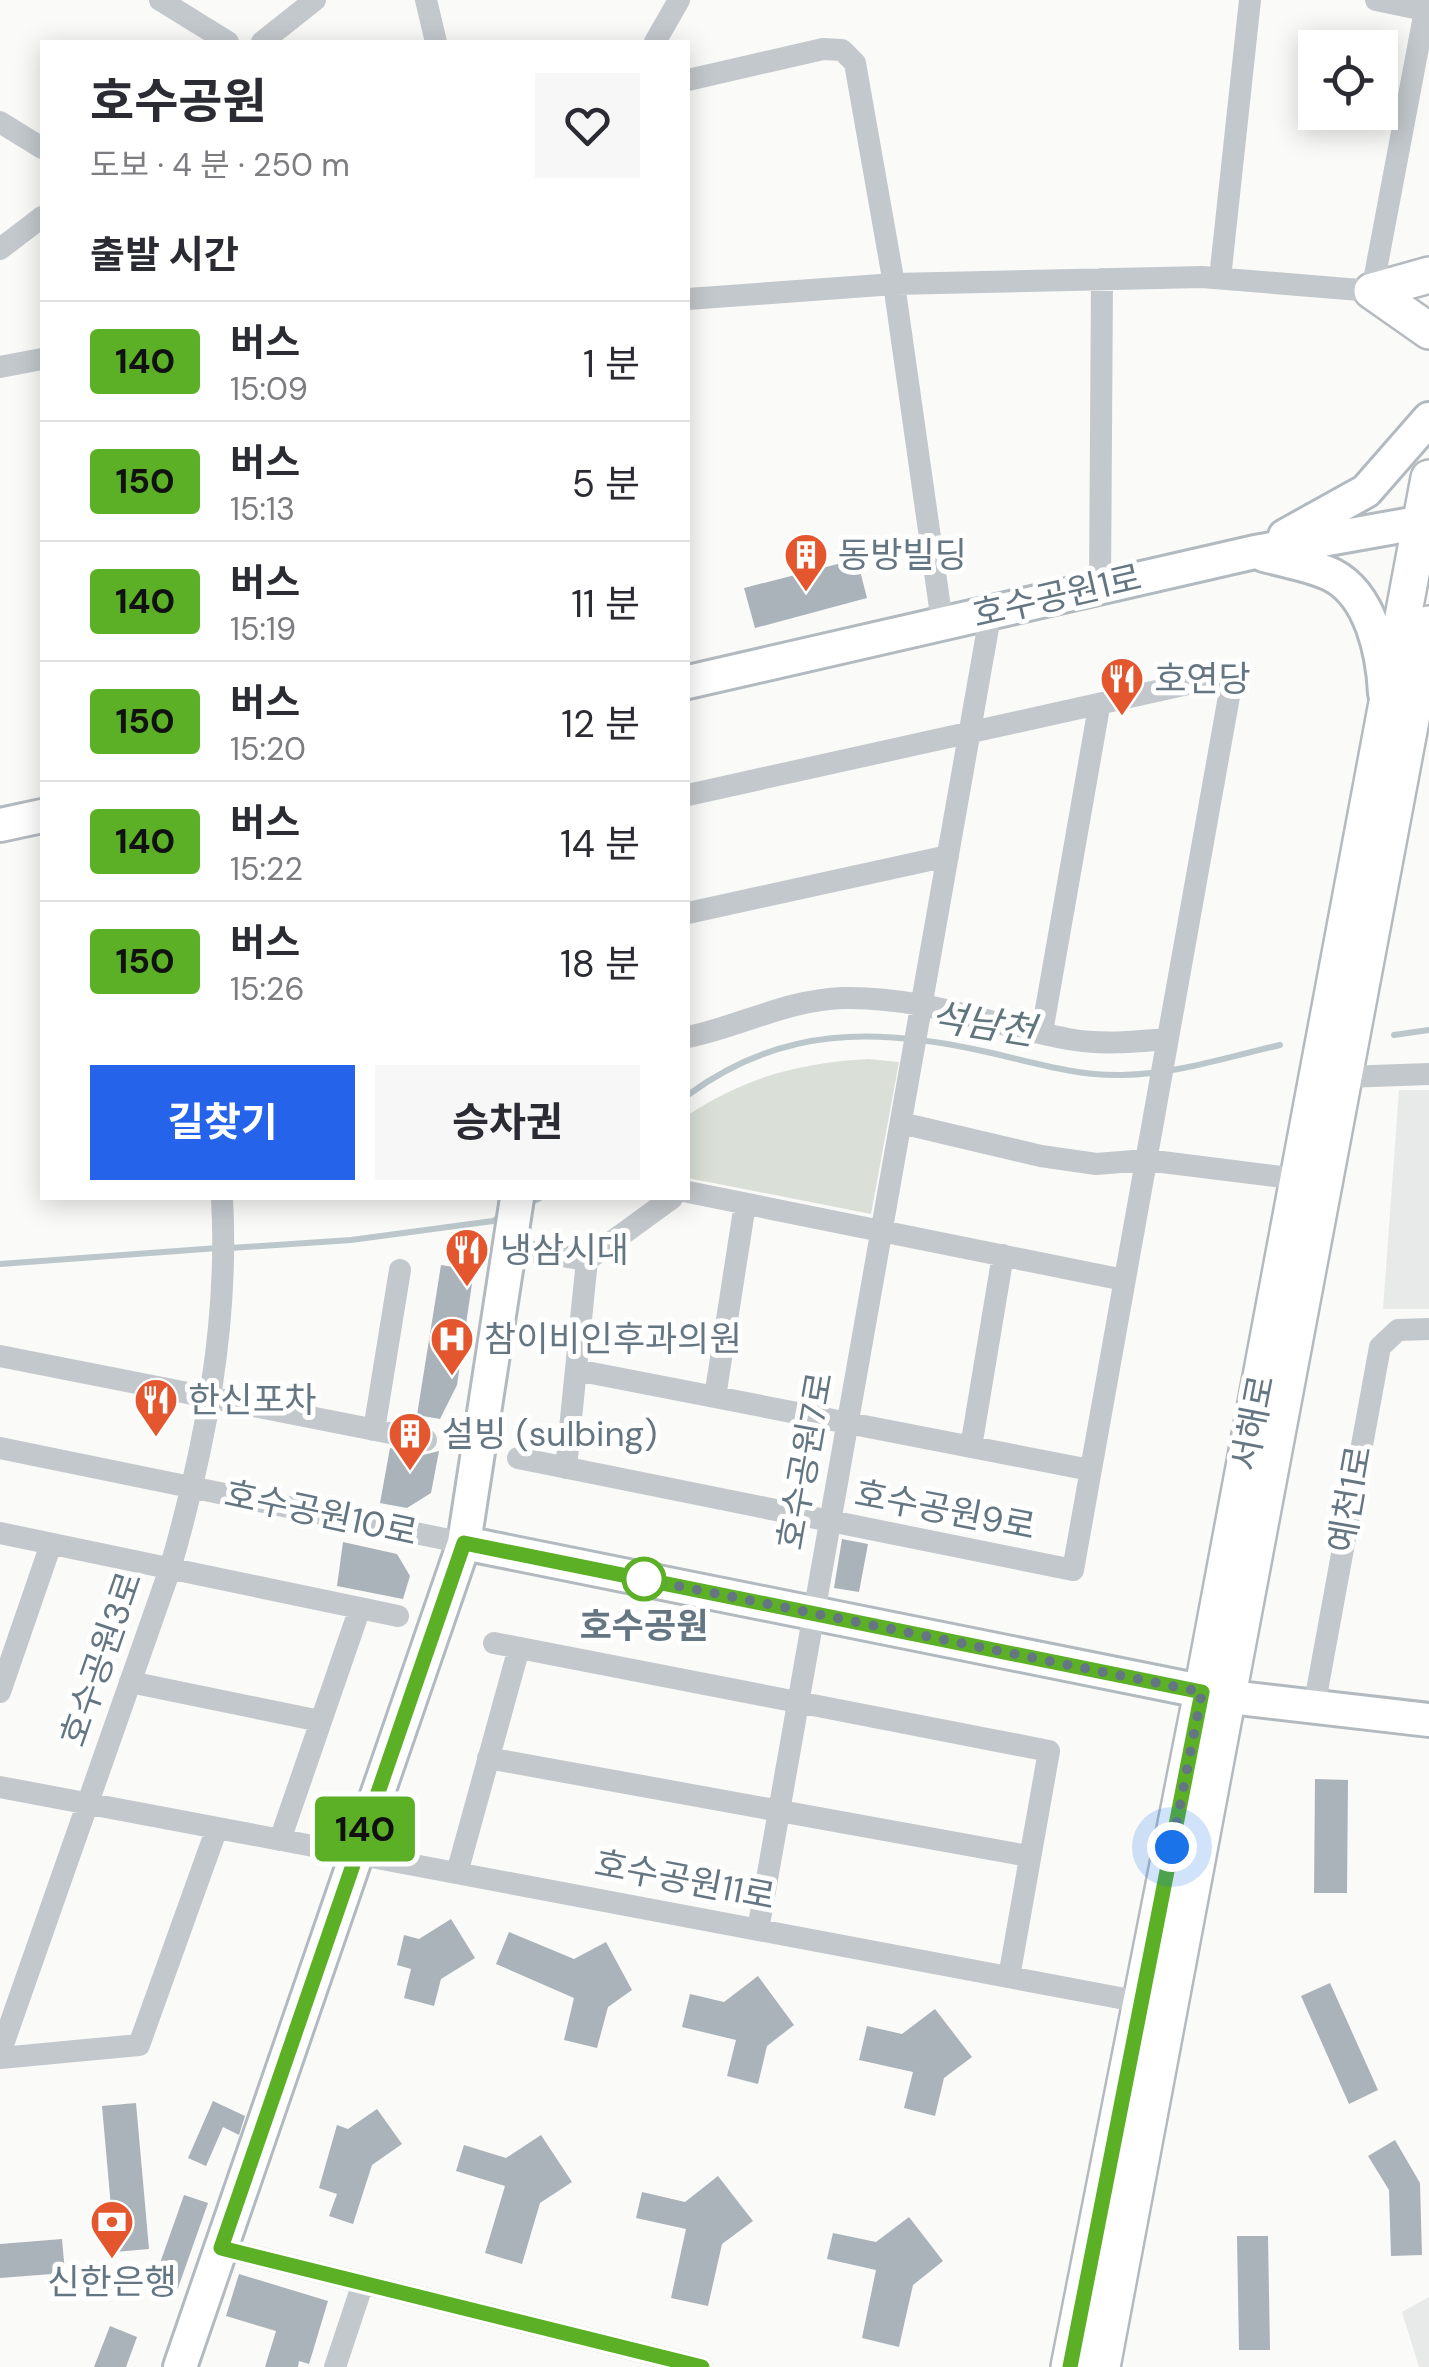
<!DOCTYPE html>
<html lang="ko">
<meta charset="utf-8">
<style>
:root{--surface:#fff;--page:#f7f7f7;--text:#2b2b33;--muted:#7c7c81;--line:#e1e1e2;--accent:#2563eb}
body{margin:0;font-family:"DM Sans","Noto Sans KR",sans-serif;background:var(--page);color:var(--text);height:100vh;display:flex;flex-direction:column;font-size:38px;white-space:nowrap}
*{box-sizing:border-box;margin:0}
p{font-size:32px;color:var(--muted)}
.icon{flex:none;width:55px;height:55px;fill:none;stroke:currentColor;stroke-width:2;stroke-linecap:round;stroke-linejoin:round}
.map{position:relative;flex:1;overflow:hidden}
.drawer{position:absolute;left:40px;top:40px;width:650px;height:1160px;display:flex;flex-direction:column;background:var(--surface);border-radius:0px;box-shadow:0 5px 25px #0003}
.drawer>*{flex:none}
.badge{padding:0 20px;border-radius:8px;font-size:35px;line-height:65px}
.tools{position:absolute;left:1298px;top:30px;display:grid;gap:20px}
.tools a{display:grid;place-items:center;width:100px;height:100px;border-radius:0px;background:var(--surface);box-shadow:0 5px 25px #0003;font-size:50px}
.you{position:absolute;width:50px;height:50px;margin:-25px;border:8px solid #fff;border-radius:50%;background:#1a73e8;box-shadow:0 0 0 15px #1a73e833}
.map>.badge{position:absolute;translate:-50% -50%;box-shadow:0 0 0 5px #fff}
h2{padding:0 50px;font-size:38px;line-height:90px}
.round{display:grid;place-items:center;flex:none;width:105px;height:105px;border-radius:0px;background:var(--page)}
.headline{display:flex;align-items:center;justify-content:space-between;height:170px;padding:0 50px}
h1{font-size:48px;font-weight:700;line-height:75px}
.primary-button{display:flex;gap:20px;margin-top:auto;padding:20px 50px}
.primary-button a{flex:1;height:115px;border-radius:0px;background:var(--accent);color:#fff;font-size:40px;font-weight:700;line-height:115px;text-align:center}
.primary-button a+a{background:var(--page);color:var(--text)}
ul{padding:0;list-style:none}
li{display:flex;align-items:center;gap:30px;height:120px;padding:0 50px;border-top:2px solid var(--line)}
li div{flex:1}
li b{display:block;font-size:38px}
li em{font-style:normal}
li .badge{min-width:110px;font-weight:700;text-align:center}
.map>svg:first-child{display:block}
</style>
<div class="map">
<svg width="1429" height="2367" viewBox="0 0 1429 2367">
<rect width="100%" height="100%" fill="#fafaf8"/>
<!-- built -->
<path fill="#e8e9e9" d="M1399 1090H1429V1309H1383Z
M1429 2297V2367H1419L1402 2312Z"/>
<!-- green -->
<path fill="#dadfd7" d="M868 1059 899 1062 871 1214 688 1178V1115C746 1077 799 1063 868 1059Z"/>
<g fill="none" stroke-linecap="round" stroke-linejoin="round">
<!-- stream -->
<path stroke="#bbc7cb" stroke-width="6" d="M1394 1035 1429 1030
M688 1095C781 1026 877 1027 987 1052 1032 1062 1075 1076 1122 1075 1177 1074 1227 1057 1280 1045
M525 1205 540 1198
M231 1248 351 1240 493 1221 505 1214
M0 1264 218 1248"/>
</g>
<!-- building -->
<path fill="#aab3b9" d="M857 559 867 598 755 628 744 588Z
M441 1265 474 1270 457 1385 440 1419 417 1415Z
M390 1448 423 1455 439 1451 431 1493 407 1508 380 1503Z
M842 1539 868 1544 859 1592 834 1588Z
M343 1542 397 1554 410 1576 403 1599 337 1586Z
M1315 1779 1348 1780 1347 1893H1314Z
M451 1919 475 1958 441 1979 434 2006 404 1998 411 1969 397 1965 404 1935 419 1939Z
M509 1932 574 1959 606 1942 632 1990 608 2007 597 2048 564 2040 574 1998 496 1964Z
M758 1976 794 2025 767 2046 758 2084 727 2076 736 2040 682 2027 690 1994 724 2002Z
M1330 1983 1378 2090 1349 2104 1301 1996Z
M935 2009 972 2057 944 2078 935 2116 904 2108 913 2072 859 2060 867 2026 902 2034Z
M213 2101 245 2116 239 2135 223 2127 206 2166 188 2158Z
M136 2103 149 2249 115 2252 102 2106Z
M377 2109 402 2144 372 2165 353 2224 329 2216 337 2194 319 2188 337 2125 348 2129Z
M541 2135 572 2182 540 2203 522 2264 485 2253 505 2186 456 2171 464 2145 506 2158Z
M1395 2140 1420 2183 1422 2255 1391 2256 1389 2190 1368 2156Z
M718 2176 753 2221 722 2244 708 2306 671 2298 686 2229 636 2218 642 2192 685 2202Z
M184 2195 208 2203 177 2291 153 2283Z
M909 2217 943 2261 913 2285 899 2347 862 2338 876 2270 827 2259 833 2233 876 2242Z
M1237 2236H1268L1270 2350H1239Z
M62 2239 65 2273 0 2278V2244Z
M239 2274 328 2301 309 2364 299 2361 298 2367H265L276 2331 226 2316Z
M110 2326 137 2337 126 2367H94Z"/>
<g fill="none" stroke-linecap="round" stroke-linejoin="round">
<defs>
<path id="secondary" d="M1285 536 1366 491 1429 419
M1264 555C1286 561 1311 565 1332 575 1371 595 1383 653 1385 693
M688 682 1255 552 1429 521
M0 825 42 816
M464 1543 1230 1697 1429 1720
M180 2367 464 1543 517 1198"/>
<path id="primary" d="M1372 291 1429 331
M1372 291 1429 275
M1069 2367 1202 1692 1429 478
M1102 2367 1429 624"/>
</defs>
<!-- secondary casing -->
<use href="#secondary" stroke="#b3babf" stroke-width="38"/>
<!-- primary casing -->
<use href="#primary" stroke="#b5babe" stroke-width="40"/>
<!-- street -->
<path stroke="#c3c8cc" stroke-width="22" d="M160 0 228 42
M426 0 436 42
M1376 0 1429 11
M262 42 315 0
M655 42 679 0
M688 80 823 49 842 50 855 63 894 284 942 622
M0 122 42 148
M0 249 42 217
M1220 278 1250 0
M688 299 894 284 1202 277 1372 291 1427 0
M0 367 42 359
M1100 587 1102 279
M688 913 948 856
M1042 1032 1099 707
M688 1037C741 1026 786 1000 843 998 921 996 992 1025 1068 1039 1101 1045 1134 1042 1167 1039
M1345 1077 1429 1074
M901 1123 1041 1156 1096 1164 1146 1160 1298 1179
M688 1192 1124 1280
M509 1248 587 1260 672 1198
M0 1356 426 1440
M576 1370 1090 1470
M715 1397 745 1204
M374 1430 400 1270
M971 1447 1003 1255
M0 1448 464 1543
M518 1458 1073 1570 1233 674 688 795
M566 1468 587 1260
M0 1533 398 1616
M494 1643 1049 1751 1009 1977
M130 1682 320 1721
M0 1692 51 1544
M1314 1707 1380 1347 1398 1330 1429 1329
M488 1758 1028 1856
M0 1787 1141 2002
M280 1840 360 1608
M457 1873 519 1648
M758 1930 991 611
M0 2053 170 1569C205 1448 229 1324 222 1198
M0 2058 139 2045 217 1828
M221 2248 702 2367
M335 2367 363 2283"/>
<!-- secondary -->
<use href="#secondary" stroke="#fff" stroke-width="32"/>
<!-- primary -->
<use href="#primary" stroke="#fff" stroke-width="35"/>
</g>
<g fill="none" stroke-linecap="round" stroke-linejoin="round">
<defs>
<path id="line" d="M702 2367 221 2248 464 1543 1202 1692 1070 2367"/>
</defs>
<!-- line casing -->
<use href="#line" stroke="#fff" stroke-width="22"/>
<!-- line -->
<use href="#line" stroke="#5bb025" stroke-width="15"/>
<!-- walk -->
<path stroke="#657683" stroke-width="10" stroke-dasharray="0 18" d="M644 1579 1202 1692 1172 1847"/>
</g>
<!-- icons -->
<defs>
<symbol id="building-pin" viewBox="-11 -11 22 30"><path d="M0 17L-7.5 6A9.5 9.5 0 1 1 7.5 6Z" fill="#e4572e" stroke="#fff"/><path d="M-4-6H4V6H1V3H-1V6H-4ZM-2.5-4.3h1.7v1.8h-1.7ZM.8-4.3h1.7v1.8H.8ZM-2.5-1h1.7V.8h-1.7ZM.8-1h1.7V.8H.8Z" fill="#fff"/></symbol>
<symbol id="restaurant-pin" viewBox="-11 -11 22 30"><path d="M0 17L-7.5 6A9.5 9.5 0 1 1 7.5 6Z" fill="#e4572e" stroke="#fff"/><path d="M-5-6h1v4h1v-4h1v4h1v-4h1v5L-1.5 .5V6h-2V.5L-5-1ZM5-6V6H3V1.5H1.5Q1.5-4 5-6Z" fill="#fff"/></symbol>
<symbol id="hospital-pin" viewBox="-11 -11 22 30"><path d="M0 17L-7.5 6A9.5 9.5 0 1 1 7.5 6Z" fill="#e4572e" stroke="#fff"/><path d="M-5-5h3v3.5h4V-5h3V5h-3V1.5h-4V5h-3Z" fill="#fff"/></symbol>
<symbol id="bank-pin" viewBox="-11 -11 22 30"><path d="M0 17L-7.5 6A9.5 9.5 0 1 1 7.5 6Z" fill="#e4572e" stroke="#fff"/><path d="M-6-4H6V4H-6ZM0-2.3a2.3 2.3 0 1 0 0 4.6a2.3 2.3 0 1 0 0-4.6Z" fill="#fff"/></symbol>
</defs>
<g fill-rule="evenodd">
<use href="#building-pin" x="781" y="530" width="50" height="68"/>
<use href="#restaurant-pin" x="1097" y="654" width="50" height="68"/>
<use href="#restaurant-pin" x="442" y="1225" width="50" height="68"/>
<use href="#hospital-pin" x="427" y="1314" width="50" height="68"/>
<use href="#restaurant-pin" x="131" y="1375" width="50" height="68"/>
<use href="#building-pin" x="385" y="1409" width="50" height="68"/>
<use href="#bank-pin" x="87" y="2197" width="50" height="68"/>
</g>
<!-- markers -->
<circle fill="#fff" stroke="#5bb025" stroke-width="5" cx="644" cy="1579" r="20"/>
<g text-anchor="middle" stroke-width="10" stroke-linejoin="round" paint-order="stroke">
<!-- poi labels -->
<g font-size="35" fill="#657683" stroke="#fff" text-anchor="start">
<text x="838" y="567">동방빌딩</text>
<text x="1154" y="691">호연당</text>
<text x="500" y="1262">냉삼시대</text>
<text x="484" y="1351">참이비인후과의원</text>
<text x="188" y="1412">한신포차</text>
<text x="442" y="1446">설빙 (sulbing)</text>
<text x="112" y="2294" text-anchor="middle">신한은행</text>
</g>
<!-- street labels -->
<g font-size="35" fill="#657683" stroke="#fff">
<text transform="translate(1057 596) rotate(-13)" y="12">호수공원1로</text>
<text transform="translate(1253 1423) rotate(-79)" y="12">서해로</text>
<text transform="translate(805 1461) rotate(-80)" y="12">호수공원7로</text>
<text transform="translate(1350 1499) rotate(-80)" y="12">예천1로</text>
<text transform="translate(945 1510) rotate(11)" y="12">호수공원9로</text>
<text transform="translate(321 1513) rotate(12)" y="12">호수공원10로</text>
<text transform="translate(101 1659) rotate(-71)" y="12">호수공원3로</text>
<text transform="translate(685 1880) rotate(11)" y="12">호수공원11로</text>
</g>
<!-- stop labels -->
<g font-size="35" font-weight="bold" fill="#657683" stroke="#fff">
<text x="644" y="1638">호수공원</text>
</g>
<!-- water labels -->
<g font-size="38" font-style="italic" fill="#60757c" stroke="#fff">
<text transform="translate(983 1024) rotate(9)" y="13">석남천</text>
</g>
</g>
</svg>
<div class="tools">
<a><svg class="icon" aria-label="locate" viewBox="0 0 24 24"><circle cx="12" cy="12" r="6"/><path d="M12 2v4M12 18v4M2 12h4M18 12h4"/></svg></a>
</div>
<div class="you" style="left:1172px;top:1847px"></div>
<b class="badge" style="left:365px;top:1829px;background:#5bb025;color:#111">140</b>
<section class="drawer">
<div class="headline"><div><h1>호수공원</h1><p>도보 · 4 분 · 250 m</p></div><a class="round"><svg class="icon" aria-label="heart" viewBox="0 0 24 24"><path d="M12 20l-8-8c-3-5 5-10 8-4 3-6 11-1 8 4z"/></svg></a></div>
<h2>출발 시간</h2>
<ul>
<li><span class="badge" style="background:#5bb025;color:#111">140</span><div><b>버스</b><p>15:09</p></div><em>1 분</em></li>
<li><span class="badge" style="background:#5bb025;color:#111">150</span><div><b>버스</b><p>15:13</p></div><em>5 분</em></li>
<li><span class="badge" style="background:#5bb025;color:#111">140</span><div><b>버스</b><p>15:19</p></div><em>11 분</em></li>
<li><span class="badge" style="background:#5bb025;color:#111">150</span><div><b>버스</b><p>15:20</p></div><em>12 분</em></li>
<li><span class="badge" style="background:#5bb025;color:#111">140</span><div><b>버스</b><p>15:22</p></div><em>14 분</em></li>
<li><span class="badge" style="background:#5bb025;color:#111">150</span><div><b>버스</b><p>15:26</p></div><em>18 분</em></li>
</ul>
<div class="primary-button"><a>길찾기</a><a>승차권</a></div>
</section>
</div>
